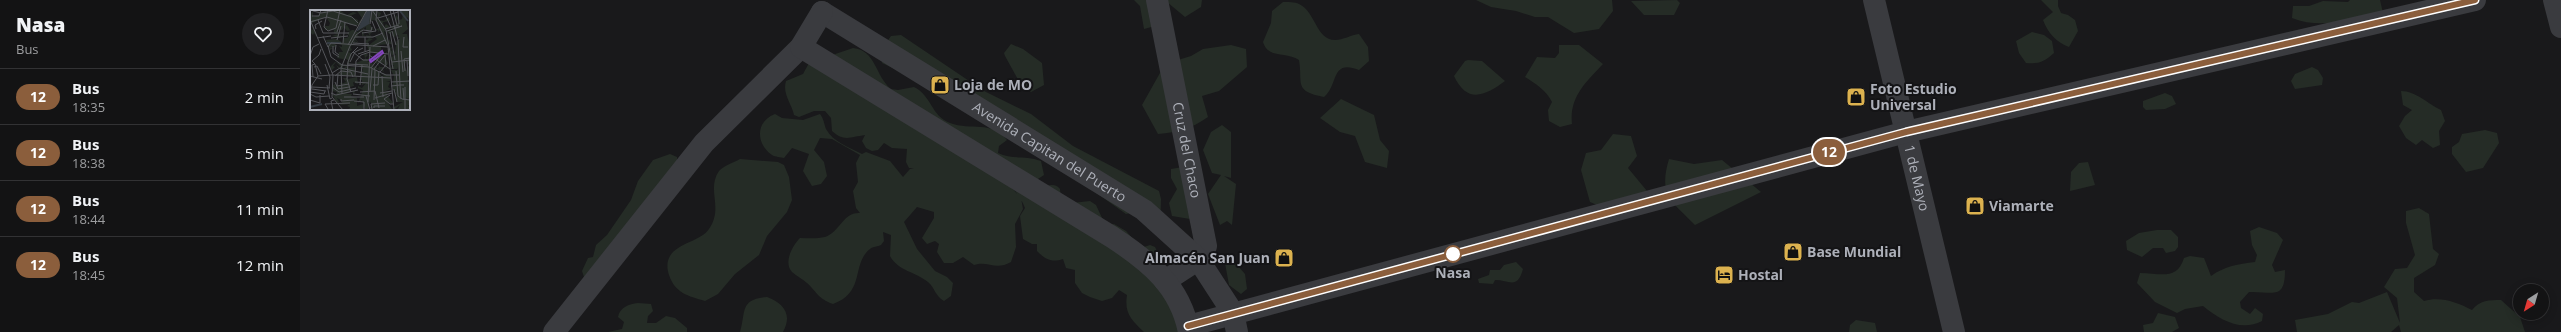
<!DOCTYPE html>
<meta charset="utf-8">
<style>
:root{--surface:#131314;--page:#202022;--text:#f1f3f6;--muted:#9d9ea0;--line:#323234}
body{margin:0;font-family:"Open Sans",sans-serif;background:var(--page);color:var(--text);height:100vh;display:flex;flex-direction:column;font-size:15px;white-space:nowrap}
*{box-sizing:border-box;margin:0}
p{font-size:13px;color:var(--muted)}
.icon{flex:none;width:22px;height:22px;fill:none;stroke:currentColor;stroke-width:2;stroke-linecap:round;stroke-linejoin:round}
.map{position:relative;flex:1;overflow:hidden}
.details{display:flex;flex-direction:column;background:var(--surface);width:300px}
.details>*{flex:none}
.badge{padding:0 8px;border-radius:13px;font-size:14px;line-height:26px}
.needle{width:26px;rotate:217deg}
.buttons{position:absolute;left:2213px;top:284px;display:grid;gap:8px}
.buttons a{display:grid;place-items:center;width:36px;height:36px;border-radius:50%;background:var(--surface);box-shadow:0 2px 10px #0003,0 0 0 1px var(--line);font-size:20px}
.map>.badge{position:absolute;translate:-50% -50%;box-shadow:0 0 0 2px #fff}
.round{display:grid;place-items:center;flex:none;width:42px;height:42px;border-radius:21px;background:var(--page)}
.summary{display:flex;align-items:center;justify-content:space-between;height:68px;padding:0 16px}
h1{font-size:19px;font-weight:800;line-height:30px}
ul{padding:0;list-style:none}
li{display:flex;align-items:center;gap:12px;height:56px;padding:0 16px;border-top:1px solid var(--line)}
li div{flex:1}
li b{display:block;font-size:15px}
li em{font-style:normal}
li .badge{min-width:44px;font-weight:700;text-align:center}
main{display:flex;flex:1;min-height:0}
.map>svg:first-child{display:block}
</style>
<main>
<section class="details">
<div class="summary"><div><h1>Nasa</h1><p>Bus</p></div><a class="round"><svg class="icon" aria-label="heart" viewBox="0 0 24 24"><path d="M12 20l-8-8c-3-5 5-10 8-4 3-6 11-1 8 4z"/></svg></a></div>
<ul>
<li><span class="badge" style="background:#8b5e3c;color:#fff">12</span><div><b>Bus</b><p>18:35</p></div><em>2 min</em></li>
<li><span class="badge" style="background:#8b5e3c;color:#fff">12</span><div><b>Bus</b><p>18:38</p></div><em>5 min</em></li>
<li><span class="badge" style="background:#8b5e3c;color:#fff">12</span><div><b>Bus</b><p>18:44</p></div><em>11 min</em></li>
<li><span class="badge" style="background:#8b5e3c;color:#fff">12</span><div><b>Bus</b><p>18:45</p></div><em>12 min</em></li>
</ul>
</section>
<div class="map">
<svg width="2261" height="332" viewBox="0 0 2261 332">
<rect width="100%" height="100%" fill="#19191b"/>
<!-- green -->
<path fill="#252c26" d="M834 0H856L855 26 844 29 840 6Z
M868 0H902L901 7 885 17 867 2Z
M1176 0H1312L1313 11 1299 29 1274 33 1248 17H1235L1216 11 1191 7Z
M1377 0 1380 3 1374 15H1344L1331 1Z
M1741 0H1758V6L1761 13 1768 15 1775 20 1778 31 1769 47C1756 42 1748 33 1743 20L1753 12Z
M2050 0H2080L2083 13C2052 19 2022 30 1992 18L1993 6H2009L2023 1 2048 2Z
M983 2C988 2 995 2 999 4 1016 12 1016 40 1035 40 1043 40 1051 35 1059 34L1068 47 1069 61 1059 70C1030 59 1039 85 1024 97 993 91 1003 83 999 60 986 51 968 59 963 42L971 23 972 11Z
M1732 32 1744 35 1752 41 1754 53C1744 62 1739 64 1726 63L1719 53 1716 41Z
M601 35 684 91 731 114 773 146 859 191 861 199 860 234 847 228 844 210 826 214 757 165 599 71 582 63C583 52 584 45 591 36Z
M711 44 723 49 742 63 744 85 731 92 721 85 705 56 704 53Z
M931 45 946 49 947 67 919 91 902 96 908 117C891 129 878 132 858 134L842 105 865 64 891 56 903 49Z
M1259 45H1279L1303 64C1286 82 1269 97 1272 124L1260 127 1249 121 1248 110 1252 102C1246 90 1236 84 1225 77L1237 57 1255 58 1259 53Z
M553 48C576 50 575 76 591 89L598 90 614 87C632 96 631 116 650 123 671 131 692 120 707 140L699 146 698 153C712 160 725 155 741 161L744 175 738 179 740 189C747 186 754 182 760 189L761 200 772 203 790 201 796 205 803 220 809 225 814 224 826 231 841 248 850 245 855 247 897 332H844C832 320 824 314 827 295L819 290 812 298 802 301 790 297 782 293 775 283V270L766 268 763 259C751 263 745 259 737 251V244H732L723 239 720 216 725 208C721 198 717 192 708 184L721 198 723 209 715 224 716 247 711 262C695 271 688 260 674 265L663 257 653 263H644L637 252 639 244 635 241 627 244 622 238 634 218V212L617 207 604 222 617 249 635 271 647 277 653 283 651 296 644 301C635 296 635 288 628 282 616 272 598 271 590 256L591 235 583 232 584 241 581 245C578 247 573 246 570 249 551 264 566 292 533 304 517 298 518 293 507 283 503 279 496 276 492 272 483 262 493 245 500 238 508 238 517 239 525 237 540 232 543 212 560 213L556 208 553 191 558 182 556 163 560 155 532 139 520 138 514 150 524 162 527 176 521 184 512 186 503 171 509 154 492 148 484 158C481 157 475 157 472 155 455 143 456 121 475 114L482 118 503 120 520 114C524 119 524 124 526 129 533 142 549 147 562 154L566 152 590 161 603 177 610 169 614 168H609L606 162 607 149 592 148 584 143 578 150 572 151 566 148 562 141 565 135C550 137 544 142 532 131L531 118 525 111H514L499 117 494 115C492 104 482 94 486 81L503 74 509 63Z
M1168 60 1182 61 1205 81C1185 96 1167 104 1154 76L1165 61Z
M2012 67 2018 70 2023 78 2022 85 1995 89 1991 81 1995 74Z
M2101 91C2116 91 2128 104 2141 110L2145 121 2139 131 2140 145 2133 148 2122 140 2116 145 2106 138 2099 126 2105 116 2112 110 2103 105Z
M1865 93 1872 96 1876 104 1865 109 1846 110 1843 107V101Z
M1041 99 1074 115 1080 140 1089 151 1087 168 1065 162 1055 136 1040 132 1020 118Z
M922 125 931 132V178L924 176 936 184 932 225 927 221 920 225 908 194 921 175 912 173 903 150 911 132Z
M2185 130 2197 133 2199 143 2183 168 2166 172 2152 154V147L2159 142 2162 134Z
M1313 134 1331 136 1337 156 1328 168 1347 191 1311 211 1290 202 1281 170 1286 153 1301 150Z
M370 154 377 157V178L286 283 282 271 288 258 293 257 296 245 307 235 331 200 338 181 353 160Z
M440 159 478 162 484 165 489 177 492 200 487 212 467 236 459 255 435 274 418 294 405 301C388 296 375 293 369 275 359 243 399 245 409 229 424 207 406 190 419 171 423 166 435 162 440 159Z
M1369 159 1394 164 1422 160 1461 192 1395 225C1372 201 1358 196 1369 159Z
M1788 162 1795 185 1770 191 1771 172 1779 163Z
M883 167 902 221 872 216 869 203 877 189 871 178V169Z
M2119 208 2129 214 2133 249 2139 254 2135 265 2114 278V292L2124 301C2140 296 2157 302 2172 310 2180 300 2189 300 2201 300L2220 317 2225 332H2101L2099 325 2091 332H1997L1995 320 2028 314 2052 302 2059 303 2087 292 2100 323 2097 298 2084 287 2095 269 2107 268 2115 255 2106 223V211Z
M1959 227 1977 233 1983 240 1972 265 1975 272 1985 270C1985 301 1973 291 1949 292L1940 302 1941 308 1950 314 1955 308 1963 314 1962 321C1941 332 1920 320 1903 306L1885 309 1877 313 1855 302 1837 283 1840 273C1860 273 1877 281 1884 258L1890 256 1904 258 1911 276C1925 266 1938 264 1955 262L1957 255 1952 245 1950 231Z
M1857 230H1871L1878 237V247L1875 251 1866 253 1863 248H1853L1842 257 1827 250 1826 241 1839 233Z
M931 258 945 274 947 289 941 294 929 285 925 263Z
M1216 262 1223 269C1217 290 1210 280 1195 280L1193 284 1179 283 1178 279 1189 275 1190 270H1200L1204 265Z
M467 297C483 303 493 314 483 332H440C446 313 439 299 467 297Z
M338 303 351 304 353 311 348 316 347 323H356L366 316 375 318 387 328V332H308L322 329 324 322 318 317C320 307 329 304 338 303Z
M1858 313 1875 317 1879 328 1872 332H1844L1843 325 1853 323Z
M1556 320 1575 323 1577 332H1549L1550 325Z"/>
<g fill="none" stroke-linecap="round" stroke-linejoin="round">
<!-- minor -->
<g stroke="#3a3b3f" stroke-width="22">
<path id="s1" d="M857 0 906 246 902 257 865 281"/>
<path id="s2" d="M1574 0 1654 332"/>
<path d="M2254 0 2261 27"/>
<path d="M888 326 1606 132 2175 0"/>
<path d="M254 332 404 143 501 47"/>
</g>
<!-- tertiary -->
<g stroke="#3a3b3f" stroke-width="22">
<path id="s3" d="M522 12 844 210 898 259 933 313 937 332"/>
<path d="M522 12 501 47 812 237C850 262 880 286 889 332"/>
</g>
</g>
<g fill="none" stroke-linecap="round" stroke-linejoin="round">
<defs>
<path id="line" d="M888 326 1606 132 2175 0"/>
</defs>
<!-- line casing -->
<use href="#line" stroke="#fff" stroke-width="9"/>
<!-- line -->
<use href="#line" stroke="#8b5e3c" stroke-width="6"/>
</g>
<!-- icons -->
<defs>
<symbol id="shop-square" viewBox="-11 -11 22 22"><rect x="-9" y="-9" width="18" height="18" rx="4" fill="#dcb24f" stroke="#141416"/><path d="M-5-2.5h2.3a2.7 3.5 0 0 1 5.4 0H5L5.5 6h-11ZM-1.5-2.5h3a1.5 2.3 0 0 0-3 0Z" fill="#111"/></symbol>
<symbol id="hotel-square" viewBox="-11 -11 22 22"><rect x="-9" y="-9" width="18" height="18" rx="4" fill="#dcb24f" stroke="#141416"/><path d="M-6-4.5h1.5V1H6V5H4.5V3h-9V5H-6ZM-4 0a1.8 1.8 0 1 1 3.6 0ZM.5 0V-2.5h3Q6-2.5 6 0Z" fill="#111"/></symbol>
</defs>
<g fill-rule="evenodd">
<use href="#shop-square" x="629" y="74" width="22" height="22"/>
<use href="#shop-square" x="1545" y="86" width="22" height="22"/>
<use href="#shop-square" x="1664" y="195" width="22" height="22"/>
<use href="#shop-square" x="1482" y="241" width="22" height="22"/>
<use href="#shop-square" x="973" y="247" width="22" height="22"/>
<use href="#hotel-square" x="1413" y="264" width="22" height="22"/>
</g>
<!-- markers -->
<circle fill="#fff" stroke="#8b5e3c" stroke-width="2" cx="1153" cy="254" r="8"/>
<g text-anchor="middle" stroke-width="4" stroke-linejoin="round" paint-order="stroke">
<!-- poi labels -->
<g font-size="14" font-weight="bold" fill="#adb0b9" stroke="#141416" text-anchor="start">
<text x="654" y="90">Loja de MO</text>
<text x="1570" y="94">Foto Estudio<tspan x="1570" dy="16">Universal</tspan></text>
<text x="1689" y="211">Viamarte</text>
<text x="1507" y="257">Base Mundial</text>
<text x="970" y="263" text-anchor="end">Almacén San Juan</text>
<text x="1438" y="280">Hostal</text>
</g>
<!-- street labels -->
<g font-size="14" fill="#adb0b9" stroke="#141416">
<text dy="5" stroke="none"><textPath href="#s1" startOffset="153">Cruz del Chaco</textPath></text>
<text dy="5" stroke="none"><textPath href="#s3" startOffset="267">Avenida Capitan del Puerto</textPath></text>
<text dy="5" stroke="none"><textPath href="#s2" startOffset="183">1 de Mayo</textPath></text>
</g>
<!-- stop labels -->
<g font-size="14" font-weight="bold" fill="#adb0b9" stroke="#141416">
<text x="1153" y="278">Nasa</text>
</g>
</g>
<!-- overview -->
<g transform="translate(10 10)">
<rect width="100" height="100" fill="#19191b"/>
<path d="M3 0V7L9 5 8 2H14L11 0H29L37 5 43 2 47 3 40 6 48 10V13L52 8 47 1 57 0 49 15H40L37 13 32 20H28L29 27 31 24 30 28H37L39 26 37 23 42 20 37 21 34 17 37 15 40 20H45L48 16 44 21 48 22 58 14V7L62 0H67L66 5 68 8 67 1 71 3 68 10 74 11 79 7 80 11 73 12 74 17 76 14 80 17 76 19 78 23V20L83 18 80 16H83L81 11 84 16 89 12 88 9 85 13 86 5 88 7 89 10 92 9 93 4 89 0H98L99 9 97 7 96 11 98 19 92 24H97L100 37V54L97 55 98 50 94 55 97 61 98 56 100 57 98 68 100 89 94 87 100 90V96L98 95 100 100 88 99 90 95 85 99 82 98 93 92H86L87 85 83 82 85 83 86 81 82 80 84 66 81 60H88L87 57V59H80L84 55H81L82 51 79 50V44L81 43 77 39 82 37 81 41 83 40 85 43 82 46V43L81 47 86 45 83 39 85 42 86 35 84 34 89 32 85 33 90 28H86L89 26 86 24 85 27 82 26 84 19 79 21H83L80 24 74 21 76 28 78 26V34L79 29 82 34 66 35 71 37 72 46 78 41 75 47 78 53 76 58 79 59H76L73 52 71 54 65 48 69 47 65 42H59L55 29 57 30 59 28 63 29 58 32 59 35 67 29 65 27 57 28 56 25 60 26 58 23 63 22 60 24 61 27 73 24 69 20V23L68 20H65L69 18 67 11 63 10 59 13 64 20H56V17L52 20 54 25H56L52 26V21L47 24 49 27 45 28 48 32 45 34 47 31 44 30 46 32 42 33 45 34V35L40 36 42 40 38 42 42 43 38 56H43H38V58L46 57 45 66H38V69L47 67 48 74 43 72 44 76 40 77 41 81H45L44 84 42 81 36 84H42L41 86 47 88V96L53 94 52 90 48 93 53 80 48 78V76L52 78 56 73 52 75V70H49L52 66 50 61 52 62 53 59 48 54 45 56 46 53 55 49 54 43 59 42 55 43 58 45 55 48 58 50 59 46 63 52 60 48 57 51 63 54 64 49H65L63 57 66 56 68 59 69 56 66 53V52L67 51 70 57H73V60L70 58 74 61 73 62 71 59 70 61 67 59 65 61H68L72 67 74 65 71 64V63L80 65V71L76 72H80L78 77 81 79 73 82H80L76 84 84 94 78 93 82 99 59 98 62 96 60 91 58 100 55 99V96L52 100H39L40 97 37 96 40 94 30 95 33 91 27 88 29 92 27 93 22 84 26 85 27 82 22 81V76L25 74 26 77 32 74H30V72L31 74 36 72 33 68H37L38 65H28L36 56H33V60L28 58 26 55 30 58 31 57 26 52 23 56 25 57 22 60 20 57 25 52H26L35 55 37 56V58L34 60 37 61 38 55 36 53 37 54 38 50 34 48 33 54V49L27 48 29 42H33L29 36 32 37V35L26 33 25 37H19L23 38 20 40 16 30 27 29 33 33V28L22 26 28 24 24 23V20H15L14 16H19L20 13 16 7 2 13 7 28 4 23 3 25 0 22V19L3 20 0 8Z" fill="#252c26"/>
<path d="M57 0H61L59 14 46 22Z" fill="#343b42"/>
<path fill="none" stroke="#343b42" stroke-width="2" d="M90 1 98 11M17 33H31M0 97 12 94"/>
<path fill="none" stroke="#54555a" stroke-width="1" d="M18 0 14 17 18 21 26 18 30 0M62 0 76 20 83 59M67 0 66 10 78 36 84 100M73 0 81 17M80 0 88 30 90 75 81 76M83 0 87 15M88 0 89 14M3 1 11 3 23 1 42 7 48 13M2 6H9L11 0M68 8 88 2M8 10 13 23H39M0 12 17 7 47 16M1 12 23 65 22 87 33 100M60 14 62 0M6 19 5 15 12 11M75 19 89 15M77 21 92 16 84 18M82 21 86 35M27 22 31 10M80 22 85 50M52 23 66 21 62 11M13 26 18 37M45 27H63L73 23M94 27 93 37H98M7 28 21 26M21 28 38 26M27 30 31 16M33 33 35 12M43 33 59 34M26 35 25 42 29 45M38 35 57 0M18 36 21 47 32 55 59 57 76 65H89M23 36V43L29 47M40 36 46 25 53 20 61 21 62 17M63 36 75 30M18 37 21 33 78 37M55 41V27M91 41 93 62M43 42 53 50H59M48 44 60 40M59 45 80 59M0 46 3 37 9 34M97 50 98 66M40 52 45 42 53 38M82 52 100 50M15 54 20 67 19 78M37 54 58 55M4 57 7 56 11 64M61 58 71 45M64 59 75 45M86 61 88 86 92 89 100 90M95 61 94 49 100 48M70 62 76 55 75 45M22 63 30 58 58 64M28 64 27 76 39 74M22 65 81 68M0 66 12 69M8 66 5 54 2 51 9 45 11 39M25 66 31 61 41 62 43 67M45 66 46 51 51 45 60 42 78 44M72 66 73 87M3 67 2 55 5 54M25 72 28 79 39 77M45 72 59 73M81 72 100 71M17 75 20 89 22 88M50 75 52 55M63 75H68L69 61M2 77 20 78M22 77 29 82 46 78M95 77V100M93 78 94 90M2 79 16 81M84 79 87 92M60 81 62 59M0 82 14 84 15 81M41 82 37 69 38 52 41 44 48 37M50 82 65 81 69 98M21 83 26 85 48 80M70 83 82 81M0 84 2 75 8 66 22 65M0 84 6 87 19 86M32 84 31 58 40 36M43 84 60 86M80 85 74 89 80 94H83M56 86 60 100M34 87H54M65 88 82 83M31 89V91L44 90M91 89 90 75H94M0 90 10 93V85M64 90 65 60M44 91 54 92V100M58 92 60 37M64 98V96H75M18 99 15 94 40 93M62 99 61 94 75 93M23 100 21 91 24 90M60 100H77"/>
<path fill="#8546be" fill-opacity="0.15" stroke="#8546be" stroke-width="2" d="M72 41 73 43 61 52 60 50Z"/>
<rect width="100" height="100" fill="none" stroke="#adb0b9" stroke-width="2"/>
</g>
</svg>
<div class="buttons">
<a><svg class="needle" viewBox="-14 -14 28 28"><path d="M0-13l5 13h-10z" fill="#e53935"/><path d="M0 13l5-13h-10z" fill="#9d9ea0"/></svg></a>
</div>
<b class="badge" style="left:1529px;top:152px;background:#8b5e3c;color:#fff">12</b>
</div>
</main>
